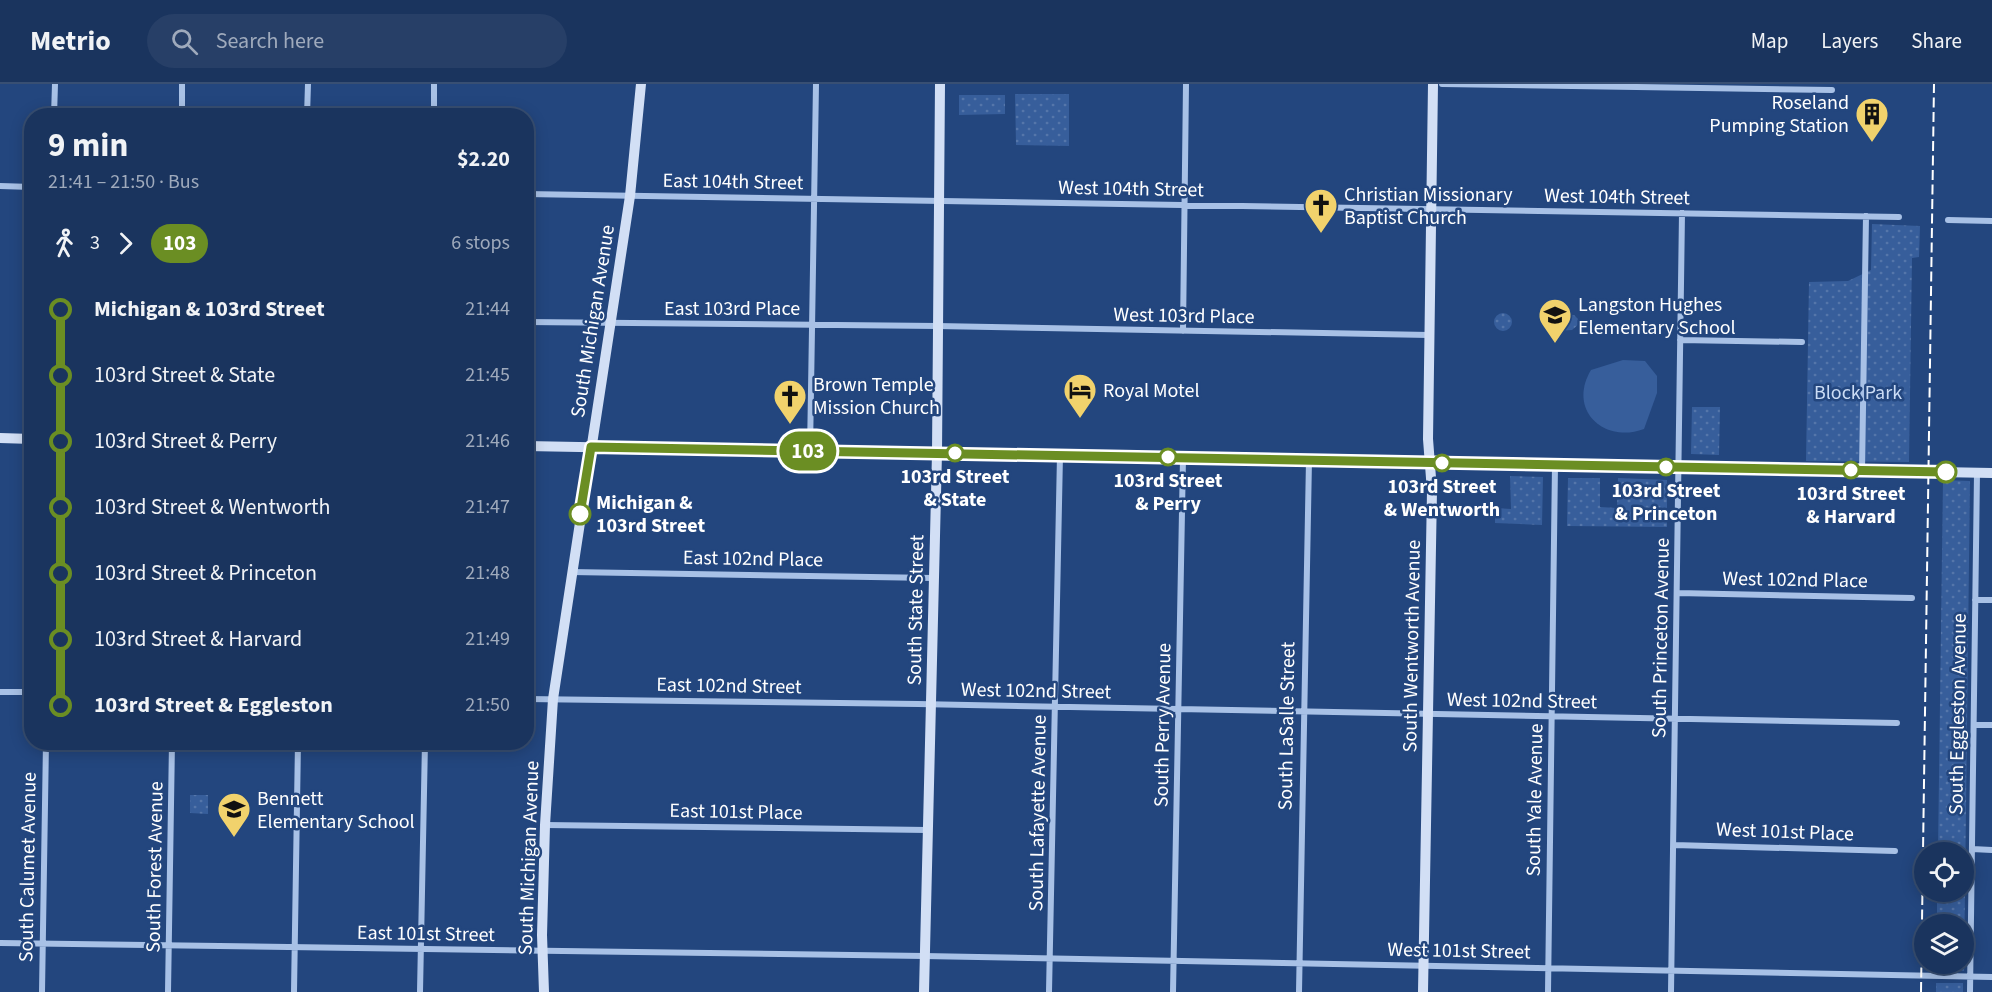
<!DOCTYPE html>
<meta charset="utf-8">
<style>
:root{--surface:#1a345e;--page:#273f67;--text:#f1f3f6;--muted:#9faabc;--line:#384f73}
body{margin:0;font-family:"Source Sans 3",sans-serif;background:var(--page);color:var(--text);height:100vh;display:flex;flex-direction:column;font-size:22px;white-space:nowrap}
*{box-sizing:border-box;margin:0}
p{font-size:20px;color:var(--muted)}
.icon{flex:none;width:33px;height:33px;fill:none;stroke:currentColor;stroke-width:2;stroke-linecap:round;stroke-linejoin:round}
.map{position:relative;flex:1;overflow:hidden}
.details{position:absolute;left:24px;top:24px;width:510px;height:642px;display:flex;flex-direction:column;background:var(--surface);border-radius:24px;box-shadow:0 3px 15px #0003,0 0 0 2px var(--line)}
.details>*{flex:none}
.badge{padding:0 12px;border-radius:20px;font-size:21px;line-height:39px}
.controls{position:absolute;left:1914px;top:758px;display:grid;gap:12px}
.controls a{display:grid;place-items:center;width:60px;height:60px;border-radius:50%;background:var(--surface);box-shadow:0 3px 15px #0003,0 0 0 2px var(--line);font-size:30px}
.map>.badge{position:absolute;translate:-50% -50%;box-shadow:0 0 0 3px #fff}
.legs{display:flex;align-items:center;gap:9px;height:66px;padding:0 24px;font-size:20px}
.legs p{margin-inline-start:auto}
.head{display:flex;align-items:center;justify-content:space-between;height:102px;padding:0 24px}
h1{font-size:33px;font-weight:700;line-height:45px}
ul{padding:0 24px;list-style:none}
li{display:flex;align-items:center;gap:21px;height:66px;font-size:22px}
li i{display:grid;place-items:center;width:9px;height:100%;margin:0 8px;background:currentColor}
li i::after{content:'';width:15px;height:15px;margin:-8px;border:4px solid;border-radius:50%;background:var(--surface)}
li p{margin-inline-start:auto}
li:first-child i{background:linear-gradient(#0000 50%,currentColor 0)}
li:last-child i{background:linear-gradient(currentColor 50%,#0000 0)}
header{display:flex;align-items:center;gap:36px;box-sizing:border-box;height:84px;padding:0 30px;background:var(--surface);border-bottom:2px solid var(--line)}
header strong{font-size:28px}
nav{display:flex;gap:33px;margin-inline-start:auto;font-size:21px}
.search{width:420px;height:54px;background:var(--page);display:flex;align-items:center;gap:15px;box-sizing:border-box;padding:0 21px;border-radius:33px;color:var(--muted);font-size:22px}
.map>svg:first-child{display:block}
</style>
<header>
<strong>Metrio</strong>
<div class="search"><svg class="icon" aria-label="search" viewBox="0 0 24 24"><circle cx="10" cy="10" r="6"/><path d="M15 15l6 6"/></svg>Search here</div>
<nav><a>Map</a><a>Layers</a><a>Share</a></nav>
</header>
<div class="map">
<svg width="1992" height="908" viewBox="0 0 1992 908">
<defs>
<pattern id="grass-dots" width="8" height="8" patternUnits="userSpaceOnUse" patternTransform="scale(1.5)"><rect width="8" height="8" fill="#375e9b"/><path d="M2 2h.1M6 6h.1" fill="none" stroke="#5576aa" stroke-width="1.8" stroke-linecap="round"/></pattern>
</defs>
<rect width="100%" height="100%" fill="#23467e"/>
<!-- grass -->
<path fill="url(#grass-dots)" d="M1015 10H1069V62L1016 61Z
M959 11H1005V30L959 31Z
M1872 140 1920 142 1919 173 1912 174 1909 378 1806 377 1809 198 1848 197 1871 186Z
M1494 238a9 9 0 1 1 18 0a9 9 0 1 1-18 0Z
M1559 230 1574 231 1578 235 1579 240 1572 246 1556 247 1551 243V237L1553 232Z
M1692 323H1720L1719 371 1691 370Z
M1510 392 1543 393 1542 441 1495 439V424L1511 425Z
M1568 394H1600V423L1617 424 1618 394 1667 396V443L1567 442Z
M1943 396 1970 397 1964 887 1936 886V879H1964V840H1937V807H1964V768H1938Z
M190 711H208V730L190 729Z
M1936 899H1963V908H1936Z"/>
<!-- garden -->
<path fill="#375e9b" d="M1623 276 1645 277 1657 292V309L1644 345C1604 360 1567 326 1591 286Z"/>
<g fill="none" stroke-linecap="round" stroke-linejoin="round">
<!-- street -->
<path stroke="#a8c1e6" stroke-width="6" d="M1442 0 1832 6
M54 32 55 0
M182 32V0
M307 32 308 0
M434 32V0
M0 102 32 103
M526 110 1899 133
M1948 136 1992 137
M526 238 937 242 1429 251
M1183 247 1186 0
M1680 256 1802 258
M810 367 816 0
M1862 387 1866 132
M571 488 933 494
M1678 509 1912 514
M1975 516H1992
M0 608H32
M526 615 918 620 1897 639
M1974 641H1992
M545 741 927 746
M1674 761 1895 767
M1972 765 1992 766
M0 859 924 872 1992 893
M42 908 46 658
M168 908 172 658
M294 908 298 658
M420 908 425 658
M1049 908 1060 371
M1173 908 1183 374
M1299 908 1309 376
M1548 908 1555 381
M1671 908 1682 129
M1970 908 1977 389"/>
<!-- secondary -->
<path stroke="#d2dff5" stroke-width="10" d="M0 354 32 355
M526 362 1992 389
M544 908 542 851 545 741 553 615 630 112 641 0
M924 908 937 369 940 0
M1423 908 1432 407 1428 355 1433 0"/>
<!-- rail -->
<path stroke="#fff" stroke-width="2" stroke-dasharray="10 4.5" stroke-linecap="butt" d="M1921 908 1934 0"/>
</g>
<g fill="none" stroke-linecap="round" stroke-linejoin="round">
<defs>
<path id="line-1" d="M580 430 591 363 1946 388"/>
</defs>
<!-- line-1 casing -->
<use href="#line-1" stroke="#fff" stroke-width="14"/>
<!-- line-1 -->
<use href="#line-1" stroke="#6b8e23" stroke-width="9"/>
</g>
<!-- icons -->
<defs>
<symbol id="building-pin" viewBox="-11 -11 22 30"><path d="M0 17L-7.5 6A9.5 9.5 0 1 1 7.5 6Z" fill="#f1d26c" stroke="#23467e"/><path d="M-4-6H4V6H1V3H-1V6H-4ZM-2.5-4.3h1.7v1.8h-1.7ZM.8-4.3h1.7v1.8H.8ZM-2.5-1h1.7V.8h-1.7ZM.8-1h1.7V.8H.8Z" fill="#111"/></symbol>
<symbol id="church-pin" viewBox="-11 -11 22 30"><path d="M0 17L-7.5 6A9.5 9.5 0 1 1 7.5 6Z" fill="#f1d26c" stroke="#23467e"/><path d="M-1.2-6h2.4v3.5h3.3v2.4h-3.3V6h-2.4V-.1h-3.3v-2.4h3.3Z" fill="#111"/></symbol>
<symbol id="school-pin" viewBox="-11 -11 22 30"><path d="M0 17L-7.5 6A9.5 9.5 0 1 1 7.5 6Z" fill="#f1d26c" stroke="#23467e"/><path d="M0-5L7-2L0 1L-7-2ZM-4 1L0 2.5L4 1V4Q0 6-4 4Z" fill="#111"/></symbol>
<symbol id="hotel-pin" viewBox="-11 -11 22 30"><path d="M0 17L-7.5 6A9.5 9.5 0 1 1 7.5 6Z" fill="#f1d26c" stroke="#23467e"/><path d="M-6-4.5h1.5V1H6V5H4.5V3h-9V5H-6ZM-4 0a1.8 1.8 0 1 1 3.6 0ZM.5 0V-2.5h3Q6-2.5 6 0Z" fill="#111"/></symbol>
</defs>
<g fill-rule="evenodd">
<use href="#building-pin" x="1853" y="11" width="38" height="52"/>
<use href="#church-pin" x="1302" y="102" width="38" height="52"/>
<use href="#school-pin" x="1536" y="212" width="38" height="52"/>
<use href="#hotel-pin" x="1061" y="287" width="38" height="52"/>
<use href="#church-pin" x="771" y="293" width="38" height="52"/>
<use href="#school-pin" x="215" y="706" width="38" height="52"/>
</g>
<!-- markers -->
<g fill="#fff" stroke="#6b8e23" stroke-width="3">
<circle cx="955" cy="369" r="8"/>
<circle cx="1168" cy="373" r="8"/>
<circle cx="1442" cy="379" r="8"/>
<circle cx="1666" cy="383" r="8"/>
<circle cx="1851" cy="386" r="8"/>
<circle cx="1946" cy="388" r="10"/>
<circle cx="580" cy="430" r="10"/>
</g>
<g text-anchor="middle" stroke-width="5" stroke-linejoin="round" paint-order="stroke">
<!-- poi labels -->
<g font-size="20" fill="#fff" stroke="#23467e" text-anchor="start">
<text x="1849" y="25" text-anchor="end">Roseland<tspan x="1849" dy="23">Pumping Station</tspan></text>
<text x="1344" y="117">Christian Missionary<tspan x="1344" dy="23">Baptist Church</tspan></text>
<text x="1578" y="227">Langston Hughes<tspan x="1578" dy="23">Elementary School</tspan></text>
<text x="813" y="307">Brown Temple<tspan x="813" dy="23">Mission Church</tspan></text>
<text x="1103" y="313">Royal Motel</text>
<text x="257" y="721">Bennett<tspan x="257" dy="23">Elementary School</tspan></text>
</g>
<!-- street labels -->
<g font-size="20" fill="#fff" stroke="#23467e">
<text transform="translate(733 97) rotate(1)" y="7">East 104th Street</text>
<text transform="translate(1131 104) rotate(1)" y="7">West 104th Street</text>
<text transform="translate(1617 112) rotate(1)" y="7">West 104th Street</text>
<text x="732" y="231">East 103rd Place</text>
<text transform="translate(1184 231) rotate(1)" y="7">West 103rd Place</text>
<text transform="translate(592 237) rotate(-81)" y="7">South Michigan Avenue</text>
<text transform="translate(753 474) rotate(1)" y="7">East 102nd Place</text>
<text transform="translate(1795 495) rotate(1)" y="7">West 102nd Place</text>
<text transform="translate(915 526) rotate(-89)" y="7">South State Street</text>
<text transform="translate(1660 554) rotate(-89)" y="7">South Princeton Avenue</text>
<text transform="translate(1411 562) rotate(-89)" y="7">South Wentworth Avenue</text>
<text transform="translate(729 601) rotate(1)" y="7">East 102nd Street</text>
<text transform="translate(1036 606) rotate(1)" y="7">West 102nd Street</text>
<text transform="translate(1522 616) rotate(1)" y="7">West 102nd Street</text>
<text transform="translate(1957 630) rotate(-89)" y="7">South Eggleston Avenue</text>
<text transform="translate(1162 641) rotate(-89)" y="7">South Perry Avenue</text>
<text transform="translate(1286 642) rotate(-89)" y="7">South LaSalle Street</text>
<text transform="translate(1534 716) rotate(-89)" y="7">South Yale Avenue</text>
<text transform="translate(736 727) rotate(1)" y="7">East 101st Place</text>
<text transform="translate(1037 729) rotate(-89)" y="7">South Lafayette Avenue</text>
<text transform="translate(1785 747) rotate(2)" y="7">West 101st Place</text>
<text transform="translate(528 774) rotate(-88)" y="7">South Michigan Avenue</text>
<text transform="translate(27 783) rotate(-89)" y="7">South Calumet Avenue</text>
<text transform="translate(154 783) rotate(-89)" y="7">South Forest Avenue</text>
<text transform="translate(426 849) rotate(1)" y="7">East 101st Street</text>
<text transform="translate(1459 866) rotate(1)" y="7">West 101st Street</text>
</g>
<!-- park labels -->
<g font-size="20" fill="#cbdcf5" stroke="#23467e">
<text x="1858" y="315">Block Park</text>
</g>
<!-- stop labels -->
<g font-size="20" font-weight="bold" fill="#fff" stroke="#23467e">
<text x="955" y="399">103rd Street<tspan x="955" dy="23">&amp; State</tspan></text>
<text x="1168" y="403">103rd Street<tspan x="1168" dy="23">&amp; Perry</tspan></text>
<text x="1442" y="409">103rd Street<tspan x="1442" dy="23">&amp; Wentworth</tspan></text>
<text x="1666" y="413">103rd Street<tspan x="1666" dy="23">&amp; Princeton</tspan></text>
<text x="1851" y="416">103rd Street<tspan x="1851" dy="23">&amp; Harvard</tspan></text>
<text x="596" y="425" text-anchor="start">Michigan &amp;<tspan x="596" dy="23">103rd Street</tspan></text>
</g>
</g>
</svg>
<div class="controls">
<a><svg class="icon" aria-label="locate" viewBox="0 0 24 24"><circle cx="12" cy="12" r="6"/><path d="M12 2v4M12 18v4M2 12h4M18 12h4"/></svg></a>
<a><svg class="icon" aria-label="layers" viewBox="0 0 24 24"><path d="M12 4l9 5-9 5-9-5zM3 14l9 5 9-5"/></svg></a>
</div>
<b class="badge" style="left:808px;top:367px;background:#6b8e23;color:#fff">103</b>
<section class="details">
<div class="head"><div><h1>9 min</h1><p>21:41 – 21:50 · Bus</p></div><b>$2.20</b></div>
<div class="legs"><svg class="icon" aria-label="walk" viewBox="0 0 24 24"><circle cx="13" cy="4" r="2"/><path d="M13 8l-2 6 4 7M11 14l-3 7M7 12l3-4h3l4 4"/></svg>3<svg class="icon" aria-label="forward" viewBox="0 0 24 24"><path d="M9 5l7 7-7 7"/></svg><b class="badge" style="background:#6b8e23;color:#fff">103</b><p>6 stops</p></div>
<ul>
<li><i style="color:#6b8e23"></i><b>Michigan &amp; 103rd Street</b><p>21:44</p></li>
<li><i style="color:#6b8e23"></i><span>103rd Street &amp; State</span><p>21:45</p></li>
<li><i style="color:#6b8e23"></i><span>103rd Street &amp; Perry</span><p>21:46</p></li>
<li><i style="color:#6b8e23"></i><span>103rd Street &amp; Wentworth</span><p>21:47</p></li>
<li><i style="color:#6b8e23"></i><span>103rd Street &amp; Princeton</span><p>21:48</p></li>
<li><i style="color:#6b8e23"></i><span>103rd Street &amp; Harvard</span><p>21:49</p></li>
<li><i style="color:#6b8e23"></i><b>103rd Street &amp; Eggleston</b><p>21:50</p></li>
</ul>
</section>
</div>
